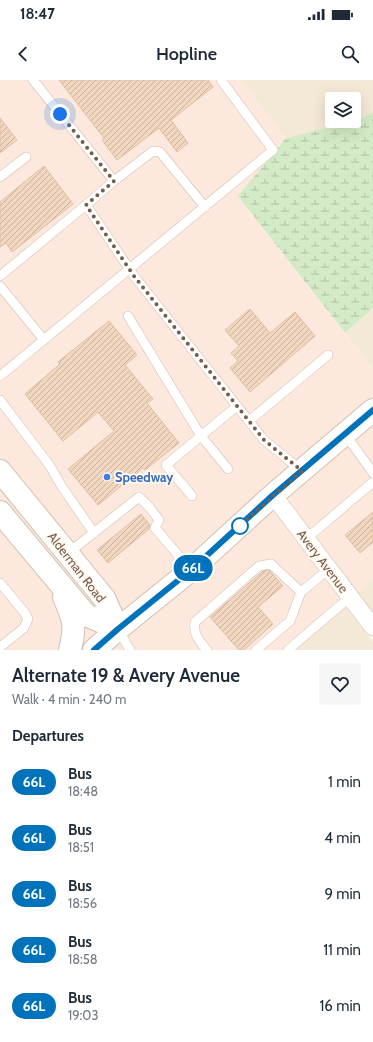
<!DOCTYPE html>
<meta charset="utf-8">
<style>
:root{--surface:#fff;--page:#f6f6f7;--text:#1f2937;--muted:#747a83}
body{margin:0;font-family:Cabin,sans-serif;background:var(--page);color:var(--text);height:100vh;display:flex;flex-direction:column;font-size:15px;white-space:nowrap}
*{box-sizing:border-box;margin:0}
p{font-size:13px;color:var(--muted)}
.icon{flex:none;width:22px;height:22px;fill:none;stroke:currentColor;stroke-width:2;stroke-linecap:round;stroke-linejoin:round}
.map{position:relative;height:570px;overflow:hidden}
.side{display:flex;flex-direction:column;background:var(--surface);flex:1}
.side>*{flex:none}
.badge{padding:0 8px;border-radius:13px;font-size:14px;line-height:26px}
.controls{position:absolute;left:325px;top:12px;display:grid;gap:8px}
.controls a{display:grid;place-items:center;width:36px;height:36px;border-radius:4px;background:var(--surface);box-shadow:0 4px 16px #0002;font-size:20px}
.you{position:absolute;width:20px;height:20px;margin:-10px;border:3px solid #fff;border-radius:50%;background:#1a73e8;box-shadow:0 0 0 6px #1a73e833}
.map>.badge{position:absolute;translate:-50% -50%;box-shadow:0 0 0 2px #fff}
h2{padding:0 12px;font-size:15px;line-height:36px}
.round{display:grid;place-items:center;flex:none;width:42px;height:42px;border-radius:4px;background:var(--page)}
.overview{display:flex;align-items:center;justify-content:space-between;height:68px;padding:0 12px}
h1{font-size:19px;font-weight:600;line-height:30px}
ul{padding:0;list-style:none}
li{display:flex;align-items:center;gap:12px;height:56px;padding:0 12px}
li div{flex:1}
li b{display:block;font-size:15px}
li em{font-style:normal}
li .badge{min-width:44px;font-weight:700;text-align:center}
.status{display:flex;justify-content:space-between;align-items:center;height:28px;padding:0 20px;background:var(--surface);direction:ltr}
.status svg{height:11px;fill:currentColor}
header{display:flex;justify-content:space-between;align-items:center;height:52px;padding:0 12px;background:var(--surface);font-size:18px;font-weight:600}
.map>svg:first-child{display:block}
</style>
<div class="status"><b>18:47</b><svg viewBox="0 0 49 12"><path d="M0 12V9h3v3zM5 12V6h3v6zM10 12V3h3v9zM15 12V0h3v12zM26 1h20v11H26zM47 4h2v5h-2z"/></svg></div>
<header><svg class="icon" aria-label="back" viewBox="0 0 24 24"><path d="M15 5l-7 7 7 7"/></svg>Hopline<svg class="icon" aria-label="search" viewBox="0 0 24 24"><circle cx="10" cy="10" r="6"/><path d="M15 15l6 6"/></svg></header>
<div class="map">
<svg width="373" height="570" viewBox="0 0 373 570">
<defs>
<pattern id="wetland-marsh" width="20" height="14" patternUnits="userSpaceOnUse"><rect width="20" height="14" fill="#d3eac6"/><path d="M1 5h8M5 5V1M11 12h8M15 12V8" fill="none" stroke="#b0c1a3"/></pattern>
<pattern id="building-hatch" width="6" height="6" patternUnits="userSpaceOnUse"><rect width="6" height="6" fill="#f1d6c0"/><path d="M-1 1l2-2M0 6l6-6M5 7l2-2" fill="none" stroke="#c8b19e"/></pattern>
</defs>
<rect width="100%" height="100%" fill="#fcf6e8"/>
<!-- residential -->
<path fill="#f4e8d7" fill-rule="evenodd" d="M241 0H373V32L356 41 286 58ZM332 19H354V41H332Z
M373 228V290L345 253Z
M373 498V533L357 512Z
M345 524 373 562V570H296Z"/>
<!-- commercial -->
<path fill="#fce8dc" d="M0 0H241L286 58 238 116 373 290V320L121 536 110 512 0 378Z
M373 341V498L357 512 285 416Z
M0 405 96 523 100 532 91 528 0 418Z
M272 428 345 524 296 570H105Z
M0 445 102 552 82 570H0Z"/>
<!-- wetland -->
<path fill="url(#wetland-marsh)" d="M373 32V228L345 253 238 116 286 58 356 41Z"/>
<!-- building -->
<path fill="url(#building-hatch)" stroke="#e4bea1" d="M59 0H208L213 7 171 40 188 63 177 72 159 48 117 80 102 60 104 58Z
M0 38 17 60 0 73Z
M44 86 73 124 12 172 6 163 0 167V122Z
M250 229 270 253 295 232 315 256 250 312 230 288 238 281 231 273 239 266 225 250Z
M109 241 137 275 125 285 153 319 147 323 179 363 145 390 143 388 98 425 68 389 114 351 98 332 63 361 25 314 60 284 58 282Z
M373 432V462L360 473 345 455Z
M141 434 150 445 149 449 108 483 97 470Z
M269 490 283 506 258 527 273 544 244 570H239L210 537 263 491Z"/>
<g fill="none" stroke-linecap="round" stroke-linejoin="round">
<defs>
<path id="service" d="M33 0 114 101 86 125
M0 97 26 77
M114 101 153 71 160 72 205 127
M0 196 86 125 134 196 264 360 302 391
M0 206 44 260
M128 236 201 356 228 389
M0 296 273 70 221 0
M0 320 50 386 62 407 94 453
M249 341 328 275
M345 354 373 393
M192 416 166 385 237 326
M306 459 373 402
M67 474 139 417 150 428 159 440 155 448 191 490
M0 503 25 533 28 539 24 548 0 567
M118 549 130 570
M207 570C199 561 193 554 195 542L259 486 271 484 301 512
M256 570 290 541 301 512 329 489
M288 570 350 517"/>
<path id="minor" d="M273 415 373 547"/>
<path id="secondary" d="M0 391 104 518 118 549
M0 432 86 535 118 549
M64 517C74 540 76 545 70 570
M94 570 118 549 191 490 273 415 373 330"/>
</defs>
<!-- service casing -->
<use href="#service" stroke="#cebeae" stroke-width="10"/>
<!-- minor casing -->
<use href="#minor" stroke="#cebeae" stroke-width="18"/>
<!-- secondary casing -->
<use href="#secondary" stroke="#d3c0ae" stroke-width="24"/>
<!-- service -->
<use href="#service" stroke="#fff" stroke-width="9"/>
<!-- minor -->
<use href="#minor" stroke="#fff" stroke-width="17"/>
<!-- secondary -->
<use href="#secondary" stroke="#fff" stroke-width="22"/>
</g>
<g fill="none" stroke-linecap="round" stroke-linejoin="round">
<defs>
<path id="line" d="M94 570 118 549 191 490 273 415 373 330"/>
</defs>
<!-- line casing -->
<use href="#line" stroke="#fff" stroke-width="9"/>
<!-- line -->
<use href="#line" stroke="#0072bc" stroke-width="6"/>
<!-- walk -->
<path stroke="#765d4c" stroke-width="4" stroke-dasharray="0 7.2" d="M60 34 114 101 86 125 134 196 264 360 302 391 238 447 240 446"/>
</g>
<!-- markers -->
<circle fill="#3f7fe0" stroke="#fff9ef" stroke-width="1.5" cx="107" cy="397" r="4"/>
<circle fill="#fff" stroke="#0072bc" stroke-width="2" cx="240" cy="446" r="8"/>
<g text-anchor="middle" stroke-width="3.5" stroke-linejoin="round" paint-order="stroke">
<!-- shop labels -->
<g font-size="13" font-weight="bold" fill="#366cbe" stroke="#fff9ef" text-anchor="start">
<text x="115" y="402">Speedway</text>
</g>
<!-- street labels -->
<g font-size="13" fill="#765d4c" stroke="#fff9ef">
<text transform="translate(323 481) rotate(53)" y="5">Avery Avenue</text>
<text transform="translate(77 487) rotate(52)" y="5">Alderman Road</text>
</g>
</g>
</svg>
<div class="controls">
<a><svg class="icon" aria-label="layers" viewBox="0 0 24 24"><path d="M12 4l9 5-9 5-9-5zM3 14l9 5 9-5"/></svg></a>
</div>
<div class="you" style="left:60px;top:34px"></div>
<b class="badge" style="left:193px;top:488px;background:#0072bc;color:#fff">66L</b>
</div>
<section class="side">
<div class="overview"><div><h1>Alternate 19 &amp; Avery Avenue</h1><p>Walk · 4 min · 240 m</p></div><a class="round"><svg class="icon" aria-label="heart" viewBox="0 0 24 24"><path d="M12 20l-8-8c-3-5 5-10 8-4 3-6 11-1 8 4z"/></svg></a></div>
<h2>Departures</h2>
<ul>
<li><span class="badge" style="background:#0072bc;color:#fff">66L</span><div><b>Bus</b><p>18:48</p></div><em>1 min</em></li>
<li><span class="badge" style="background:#0072bc;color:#fff">66L</span><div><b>Bus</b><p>18:51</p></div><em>4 min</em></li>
<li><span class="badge" style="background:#0072bc;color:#fff">66L</span><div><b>Bus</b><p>18:56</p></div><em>9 min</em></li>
<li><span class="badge" style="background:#0072bc;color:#fff">66L</span><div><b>Bus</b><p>18:58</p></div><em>11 min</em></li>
<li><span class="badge" style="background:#0072bc;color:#fff">66L</span><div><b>Bus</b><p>19:03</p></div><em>16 min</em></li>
</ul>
</section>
